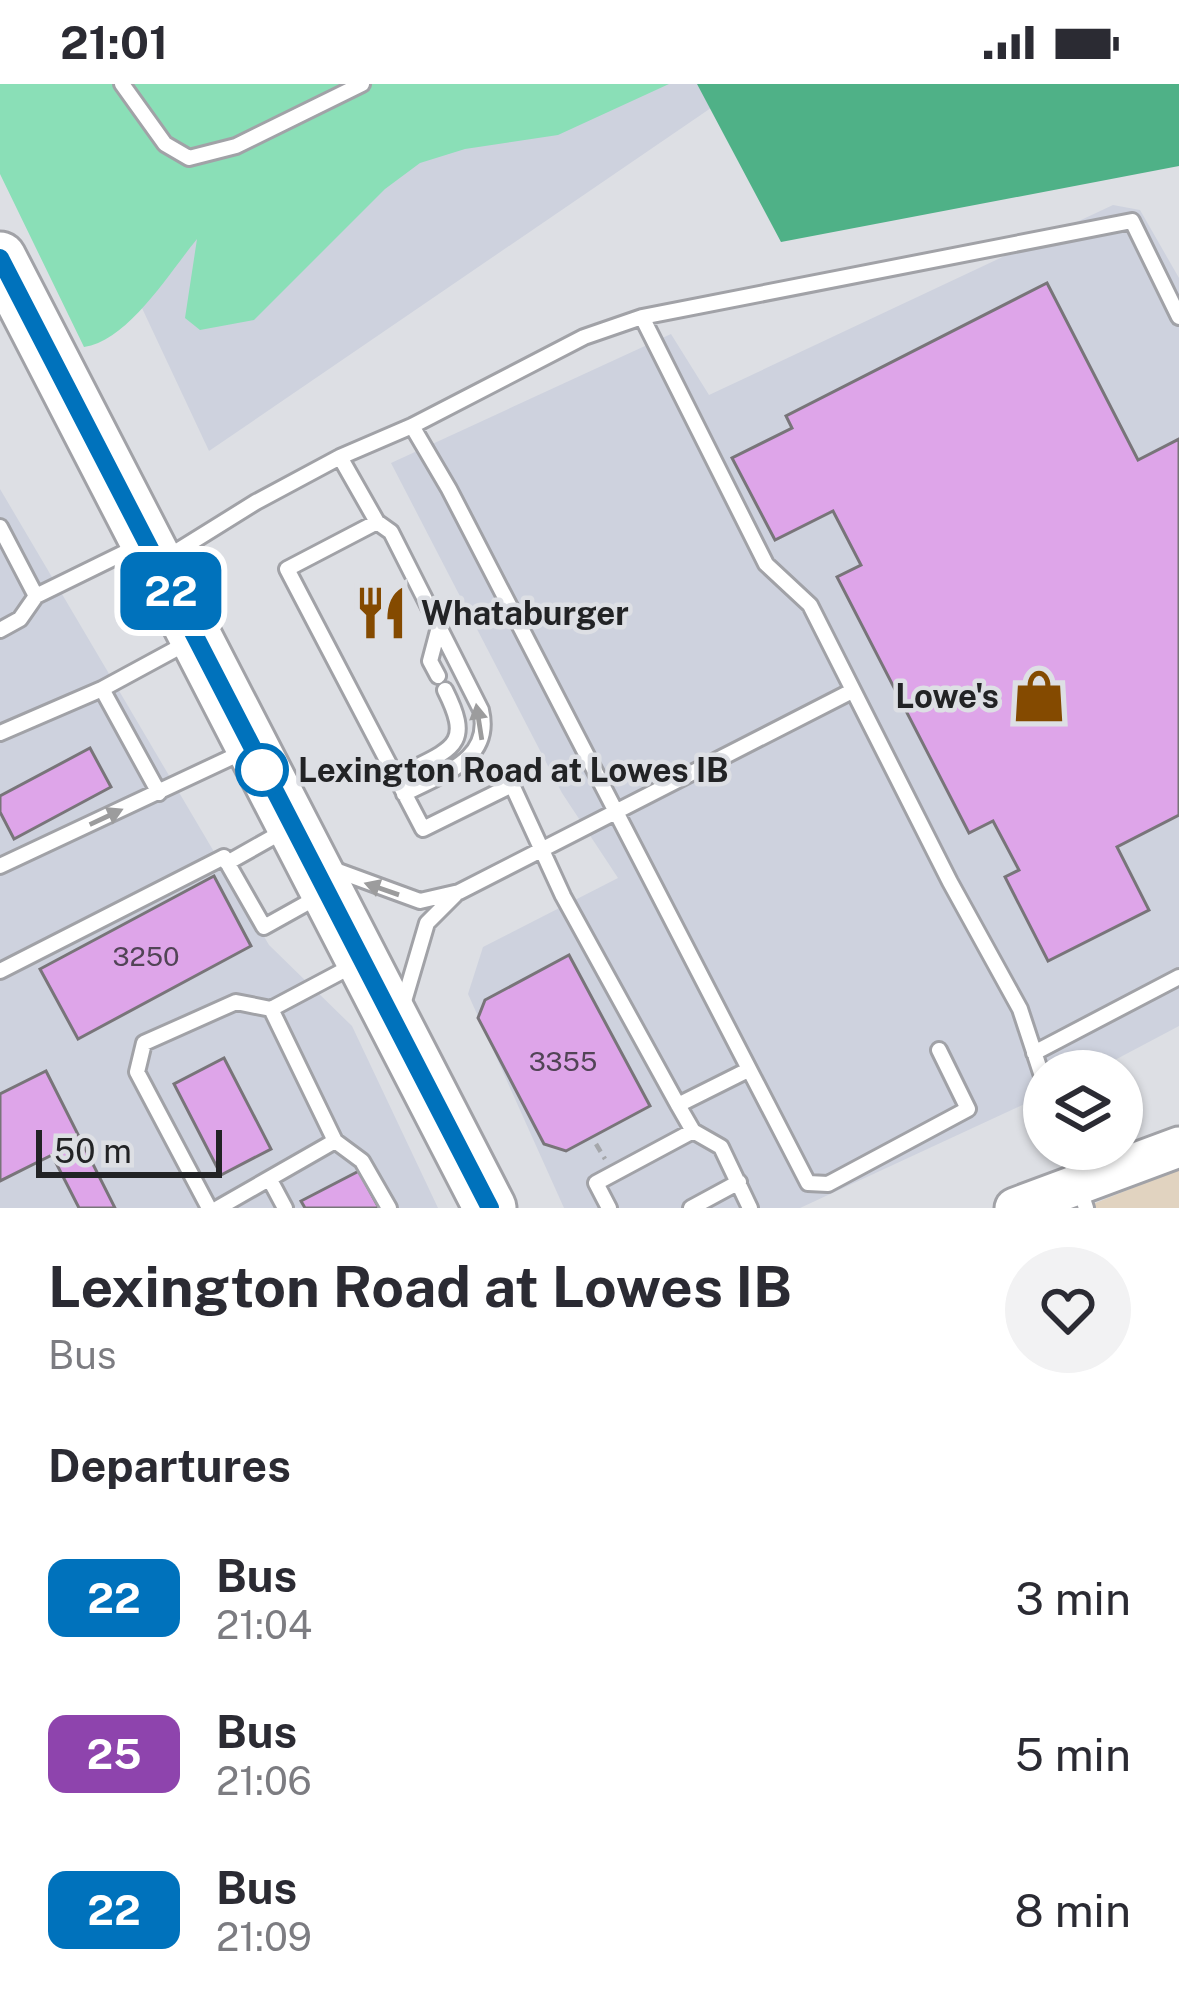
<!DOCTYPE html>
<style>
:root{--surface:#fff;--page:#f2f2f3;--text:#2b2b33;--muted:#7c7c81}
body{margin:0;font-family:"Public Sans",sans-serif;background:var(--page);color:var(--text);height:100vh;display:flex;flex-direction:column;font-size:45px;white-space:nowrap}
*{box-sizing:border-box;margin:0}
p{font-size:39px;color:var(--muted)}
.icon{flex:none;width:66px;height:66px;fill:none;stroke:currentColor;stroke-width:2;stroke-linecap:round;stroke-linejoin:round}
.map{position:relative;height:1124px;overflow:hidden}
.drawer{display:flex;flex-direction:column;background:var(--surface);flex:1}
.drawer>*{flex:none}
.badge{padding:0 24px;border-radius:18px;font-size:42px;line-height:78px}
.controls{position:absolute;left:1023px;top:966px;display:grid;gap:24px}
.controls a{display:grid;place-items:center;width:120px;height:120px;border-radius:50%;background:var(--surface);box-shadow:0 3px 9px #0004;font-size:60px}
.scale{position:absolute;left:36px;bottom:30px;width:186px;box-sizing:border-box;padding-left:12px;border:6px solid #222325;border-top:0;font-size:33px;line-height:42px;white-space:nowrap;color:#222325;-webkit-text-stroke:9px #dddfe4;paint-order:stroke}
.map>.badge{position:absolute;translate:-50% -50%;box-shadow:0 0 0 6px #fff}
h2{padding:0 48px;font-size:45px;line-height:108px}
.round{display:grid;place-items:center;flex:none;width:126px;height:126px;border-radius:63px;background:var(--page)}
.headline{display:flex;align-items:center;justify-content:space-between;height:204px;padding:0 48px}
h1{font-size:57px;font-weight:700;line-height:90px}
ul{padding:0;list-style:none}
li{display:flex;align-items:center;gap:36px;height:156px;padding:0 48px}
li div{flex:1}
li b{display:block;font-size:45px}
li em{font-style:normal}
li .badge{min-width:132px;font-weight:700;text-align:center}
.status{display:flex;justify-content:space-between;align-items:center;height:84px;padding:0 60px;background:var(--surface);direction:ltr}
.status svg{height:33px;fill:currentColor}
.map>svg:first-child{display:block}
</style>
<div class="status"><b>21:01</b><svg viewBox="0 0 49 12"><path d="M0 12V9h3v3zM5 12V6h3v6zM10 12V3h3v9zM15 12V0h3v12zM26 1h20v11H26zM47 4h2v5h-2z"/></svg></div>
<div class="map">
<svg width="1179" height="1124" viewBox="0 0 1179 1124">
<rect width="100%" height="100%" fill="#dddfe4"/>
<!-- built -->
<path fill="#ced2de" d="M37 0H746L209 367Z
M1113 121 1140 126 1179 194V942L1094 987H1044V1011L800 1124H564L468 910 483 863 618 794 562 709 391 379 671 250 709 311Z
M0 405 269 861 352 942 438 1124H0Z"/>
<!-- industrial -->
<path fill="#e1d3c0" d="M1179 1085V1124H1083L1177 1086Z"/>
<!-- green -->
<path fill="#8adfb7" d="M0 0H669L558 51 465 65 420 79 385 105 254 236 200 246 185 234 197 155C169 189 128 257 84 263L0 90Z"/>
<!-- forest -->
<path fill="#4fb187" d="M697 0H1179V82L781 158Z"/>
<!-- building -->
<path fill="#dea5e9" stroke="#787579" stroke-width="3" d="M1047 199 1138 376 1179 355V731L1117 763 1149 826 1048 877 1005 793 1019 786 993 737 969 749 837 493 861 481 833 427 775 456 732 374 792 344 786 332Z
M90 664 111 703 14 755 0 728V712Z
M214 792 251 862 78 955 40 885Z
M569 871 650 1022 566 1067 544 1060 478 934 485 916Z
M224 974 271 1065 221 1091 174 1000Z
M46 987 115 1124H79L52 1071 0 1097V1010Z
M359 1087 379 1124H305L301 1117Z"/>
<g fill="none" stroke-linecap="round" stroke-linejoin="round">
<defs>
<path id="lane" d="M122 0 165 60 189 74 236 62 362 0
M642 233 766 480 810 521 950 798 1020 925 1044 998
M412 342 449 405 808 1099 828 1100 968 1025 939 966
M340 373 377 438 287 485 423 745 512 701 563 812 678 1021 693 1047 721 1063 750 1124
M377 438 391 448 481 626C493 677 441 690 404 710
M0 443 36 512 136 463
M166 474 256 418 340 373 412 342 584 253 642 233 1132 137 1179 233
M0 546 20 535 36 512
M438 592 430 577 439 543
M102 605 159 709
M0 649 102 605 185 560
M404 710 412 685C458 663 470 656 445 606
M227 779 282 748
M0 782 245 667
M330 784 420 817 459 808 852 607
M0 887 224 773 264 843 316 814
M402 924 427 839 455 811
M1034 969 1179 893
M678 1021 748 986
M335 1057 362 1077 389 1124
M1067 1065 1086 1124
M270 1096 285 1124
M209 1124 137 988 144 959 236 918 271 925
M218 1124 335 1057 271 925 352 882
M609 1124 596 1099 693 1047
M691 1124 739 1098"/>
<path id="secondary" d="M1015 1124 1179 1063"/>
<path id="highway" d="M0 174 490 1124"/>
</defs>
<!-- lane casing -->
<use href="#lane" stroke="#a1a2a7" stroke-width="20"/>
<!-- secondary casing -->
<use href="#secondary" stroke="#a1a2a7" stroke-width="45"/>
<!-- highway casing -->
<use href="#highway" stroke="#a1a2a7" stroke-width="57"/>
<!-- path -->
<path stroke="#a5a7ab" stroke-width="4.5" stroke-dasharray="9 6" stroke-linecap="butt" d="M596 1060 605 1075"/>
<!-- lane -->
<use href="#lane" stroke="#fff" stroke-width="14"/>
<!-- secondary -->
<use href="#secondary" stroke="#fff" stroke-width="39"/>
<!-- highway -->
<use href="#highway" stroke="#fff" stroke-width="51"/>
</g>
<!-- one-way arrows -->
<defs><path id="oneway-solid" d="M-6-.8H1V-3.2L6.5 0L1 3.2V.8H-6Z" transform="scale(3)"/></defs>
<g fill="#9c9c9d">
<use href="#oneway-solid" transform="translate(479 638) rotate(-99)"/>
<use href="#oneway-solid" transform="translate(106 733) rotate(-25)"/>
<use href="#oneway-solid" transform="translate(382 805) rotate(-161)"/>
</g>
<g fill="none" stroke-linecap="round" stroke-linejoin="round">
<defs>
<path id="line" d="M0 174 490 1124"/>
</defs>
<!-- line casing -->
<use href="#line" stroke="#fff" stroke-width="27"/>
<!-- line -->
<use href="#line" stroke="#0072bc" stroke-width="18"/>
</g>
<!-- icons -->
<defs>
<symbol id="restaurant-bare" viewBox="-9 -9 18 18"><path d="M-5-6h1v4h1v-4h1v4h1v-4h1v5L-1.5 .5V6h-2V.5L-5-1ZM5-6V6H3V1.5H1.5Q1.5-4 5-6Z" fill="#844a00" stroke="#dddfe4" stroke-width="2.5" paint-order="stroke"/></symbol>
<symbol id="shop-bare" viewBox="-9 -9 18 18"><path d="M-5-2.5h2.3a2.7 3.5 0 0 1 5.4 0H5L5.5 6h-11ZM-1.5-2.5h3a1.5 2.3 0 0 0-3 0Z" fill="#844a00" stroke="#dddfe4" stroke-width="2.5" paint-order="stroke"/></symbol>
</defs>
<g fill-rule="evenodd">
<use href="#restaurant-bare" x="343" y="491" width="76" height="76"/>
<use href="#shop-bare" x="1001" y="574" width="76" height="76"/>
</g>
<!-- markers -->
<circle fill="#fff" stroke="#0072bc" stroke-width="6" cx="262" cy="686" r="24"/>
<g text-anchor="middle" stroke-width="9" stroke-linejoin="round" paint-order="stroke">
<!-- number labels -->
<g font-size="27" fill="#514456">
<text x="146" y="882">3250</text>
<text x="563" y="987">3355</text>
</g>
<!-- poi labels -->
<g font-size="33" font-weight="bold" fill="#222325" stroke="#dddfe4" text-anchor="start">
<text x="421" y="541">Whataburger</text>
<text x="999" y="624" text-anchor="end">Lowe's</text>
</g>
<!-- stop labels -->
<g font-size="33" font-weight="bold" fill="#222325" stroke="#dddfe4" text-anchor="start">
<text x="298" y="698">Lexington Road at Lowes IB</text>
</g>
</g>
</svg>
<div class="controls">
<a><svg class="icon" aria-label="layers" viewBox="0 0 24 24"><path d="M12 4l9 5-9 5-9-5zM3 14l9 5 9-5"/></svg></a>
</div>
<div class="scale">50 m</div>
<b class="badge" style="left:171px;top:507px;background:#0072bc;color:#fff">22</b>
</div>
<section class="drawer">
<div class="headline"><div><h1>Lexington Road at Lowes IB</h1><p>Bus</p></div><a class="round"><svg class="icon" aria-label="heart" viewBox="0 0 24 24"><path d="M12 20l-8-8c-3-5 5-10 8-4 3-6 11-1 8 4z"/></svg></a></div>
<h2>Departures</h2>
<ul>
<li><span class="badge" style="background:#0072bc;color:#fff">22</span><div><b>Bus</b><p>21:04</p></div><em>3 min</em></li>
<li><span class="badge" style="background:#8e44ad;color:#fff">25</span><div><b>Bus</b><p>21:06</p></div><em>5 min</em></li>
<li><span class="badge" style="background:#0072bc;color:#fff">22</span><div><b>Bus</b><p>21:09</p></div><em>8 min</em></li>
</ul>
</section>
